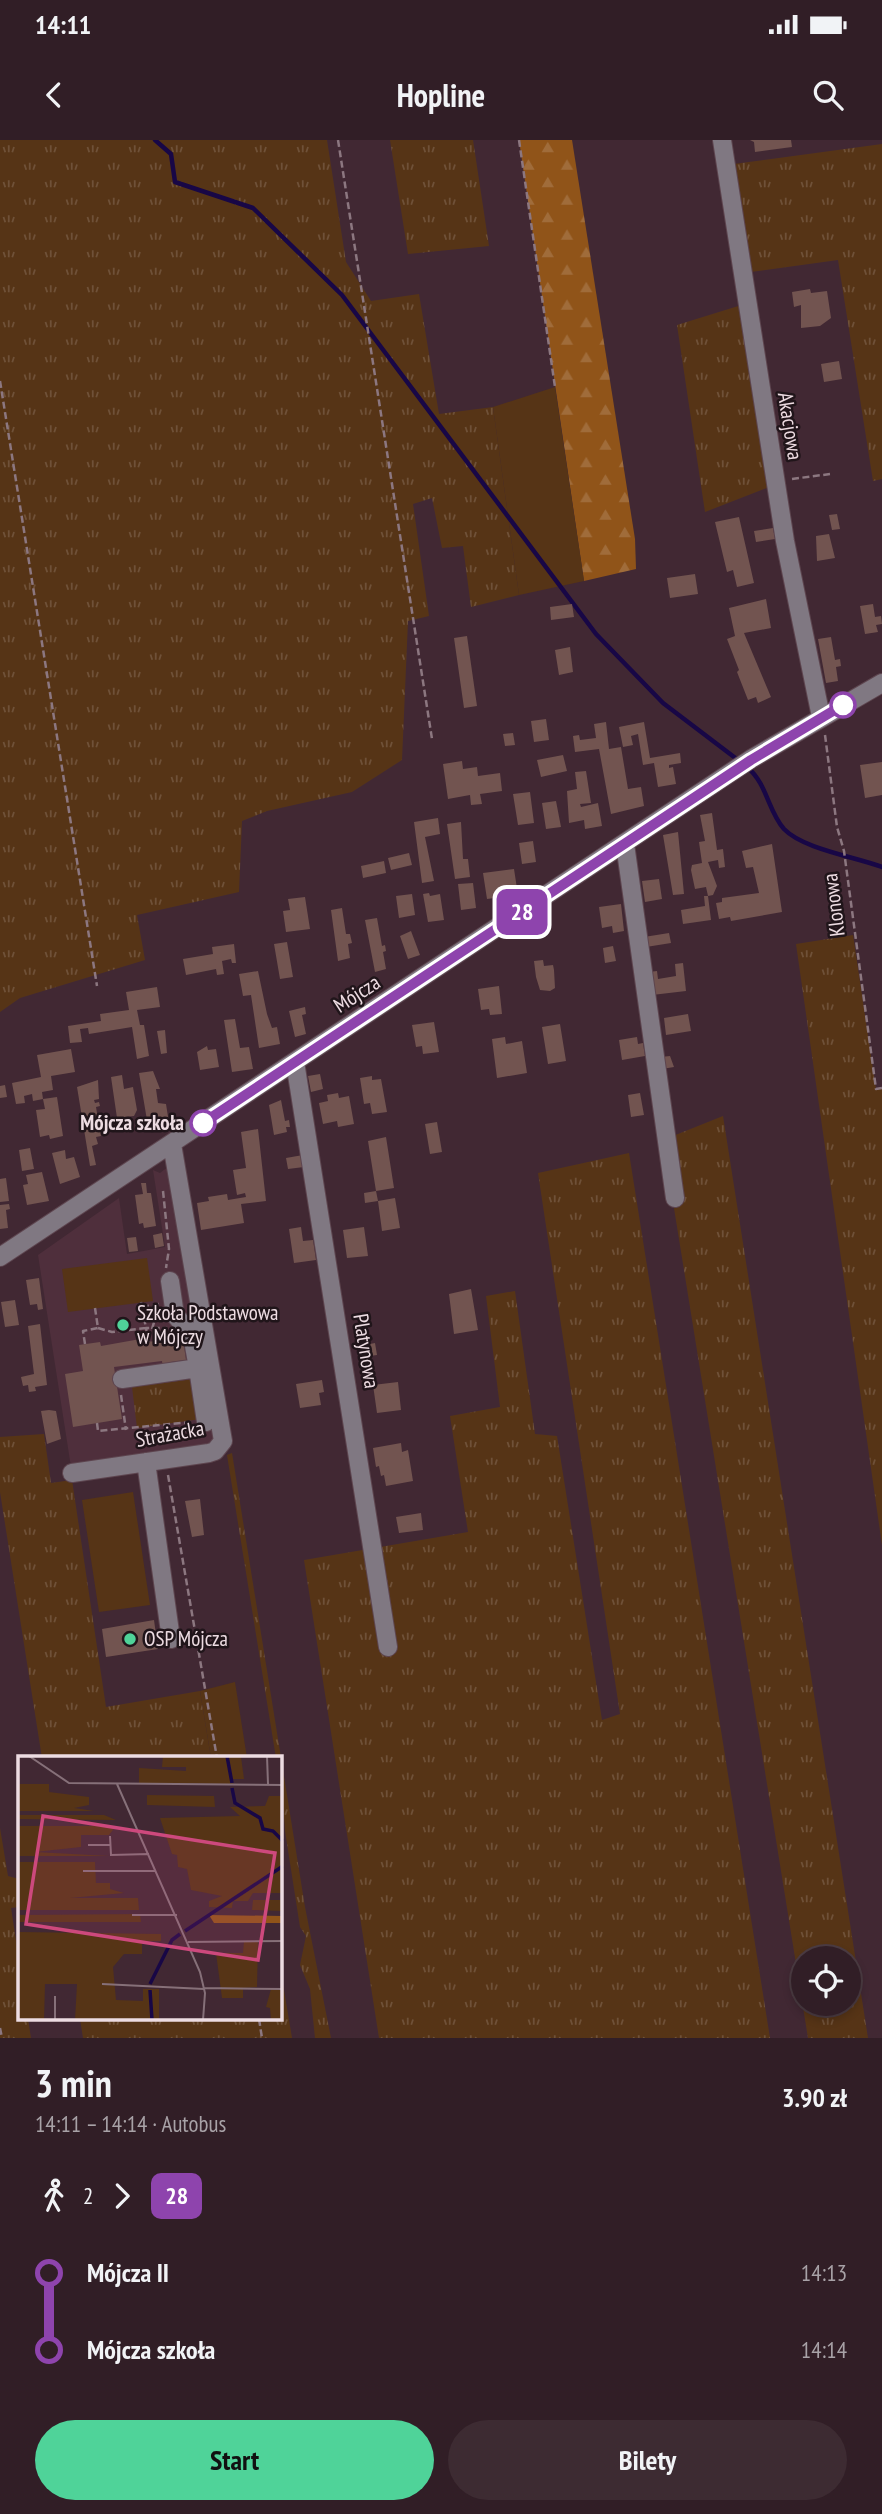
<!DOCTYPE html>
<html lang="pl">
<meta charset="utf-8">
<style>
:root{--surface:#311e26;--page:#3d2b32;--text:#f1f3f6;--muted:#a8a2a7;--line:#4c3c43;--accent:#4fd399}
body{margin:0;font-family:"PT Sans Narrow",sans-serif;background:var(--page);color:var(--text);height:100vh;display:flex;flex-direction:column;font-size:26px;white-space:nowrap}
*{box-sizing:border-box;margin:0}
p{font-size:23px;color:var(--muted)}
.icon{flex:none;width:38px;height:38px;fill:none;stroke:currentColor;stroke-width:2;stroke-linecap:round;stroke-linejoin:round}
.map{position:relative;height:1898px;overflow:hidden}
.drawer{display:flex;flex-direction:column;background:var(--surface);flex:1}
.drawer>*{flex:none}
.badge{padding:0 14px;border-radius:10px;font-size:24px;line-height:46px}
.controls{position:absolute;left:791px;top:1806px;display:grid;gap:14px}
.controls a{display:grid;place-items:center;width:70px;height:70px;border-radius:50%;background:var(--surface);box-shadow:0 4px 10px #0003,0 0 0 2px var(--line);font-size:35px}
.map>.badge{position:absolute;translate:-50% -50%;box-shadow:0 0 0 4px #fff}
.legs{display:flex;align-items:center;gap:10px;height:77px;padding:0 35px;font-size:23px}
.legs p{margin-inline-start:auto}
.head{display:flex;align-items:center;justify-content:space-between;height:119px;padding:0 35px}
h1{font-size:38px;font-weight:700;line-height:52px}
.button{display:flex;gap:14px;margin-top:auto;padding:14px 35px}
.button a{flex:1;height:80px;border-radius:42px;background:var(--accent);color:#111;font-size:28px;font-weight:700;line-height:80px;text-align:center}
.button a+a{background:var(--page);color:var(--text)}
ul{padding:0 35px;list-style:none}
li{display:flex;align-items:center;gap:24px;height:77px;font-size:26px}
li i{display:grid;place-items:center;width:10px;height:100%;margin:0 9px;background:currentColor}
li i::after{content:'';width:18px;height:18px;margin:-9px;border:5px solid;border-radius:50%;background:var(--surface)}
li p{margin-inline-start:auto}
li:first-child i{background:linear-gradient(#0000 50%,currentColor 0)}
li:last-child i{background:linear-gradient(currentColor 50%,#0000 0)}
.status{display:flex;justify-content:space-between;align-items:center;height:49px;padding:0 35px;background:var(--surface);direction:ltr}
.status svg{height:19px;fill:currentColor}
header{display:flex;justify-content:space-between;align-items:center;height:91px;padding:0 35px;background:var(--surface);font-size:32px;font-weight:700}
.map>svg:first-child{display:block}
</style>
<div class="status"><b>14:11</b><svg viewBox="0 0 49 12"><path d="M0 12V9h3v3zM5 12V6h3v6zM10 12V3h3v9zM15 12V0h3v12zM26 1h20v11H26zM47 4h2v5h-2z"/></svg></div>
<header><svg class="icon" aria-label="back" viewBox="0 0 24 24"><path d="M15 5l-7 7 7 7"/></svg>Hopline<svg class="icon" aria-label="search" viewBox="0 0 24 24"><circle cx="10" cy="10" r="6"/><path d="M15 15l6 6"/></svg></header>
<div class="map">
<svg width="882" height="1898" viewBox="0 0 882 1898">
<defs>
<pattern id="grass-tufts" width="24" height="20" patternUnits="userSpaceOnUse" patternTransform="scale(1.75)"><rect width="24" height="20" fill="#563416"/><path d="M3 7l-1-3M5 7V3M7 7l1-3M15 17l-1-3M17 17v-4M19 17l1-3" fill="none" stroke="#6f5138"/></pattern>
<pattern id="forest-firs" width="22" height="20" patternUnits="userSpaceOnUse" patternTransform="scale(1.75)"><rect width="22" height="20" fill="#905419"/><path d="M5 1l3.5 6h-7zM16 11l3.5 6h-7z" fill="#a06c3a"/></pattern>
</defs>
<rect width="100%" height="100%" fill="#412833"/>
<!-- built -->
<path fill="#4f2f3c" d="M173 1023 216 1296 210 1305 71 1327 38 1115 119 1058 127 1114 165 1107 153 1030 160 1033Z"/>
<!-- grass -->
<path fill="url(#grass-tufts)" fill-rule="evenodd" d="M0 0H327L346 122 371 161 419 154 439 274 493 267 519 455 471 467 463 406 442 408 432 358 413 364 429 476 408 481 402 620 352 652 267 671 242 681 239 752 137 775 145 820 20 858 0 872Z
M390 0H473L489 106 408 114Z
M882 4V339L873 341 838 120 743 133 726 25Z
M748 163 777 344 705 372 677 185Z
M853 795 876 949 882 948V1405L796 804Z
M723 976 868 1898H808L663 1000ZM803 1818H849V1864H803Z
M629 1013 770 1898H379L304 1420 468 1392 450 1276 500 1267 486 1156 515 1151 535 1294 557 1296 602 1580 620 1574 538 1033Z
M195 1239 201 1279 137 1288 132 1247Z
M44 1294 51 1343 72 1340 106 1567 200 1551 211 1618H42L0 1352V1297Z
M232 1313 305 1767 331 1898H315L310 1849 300 1825 306 1796 300 1787 285 1691 280 1618H276L227 1315Z
M0 1688 8 1736 19 1739V1767L11 1768 19 1820V1879H28L31 1898H0Z
M280 1826 292 1898H83L80 1879H280Z"/>
<!-- forest -->
<path fill="url(#forest-firs)" d="M519 0H572L635 399 636 429 584 441Z"/>
<!-- garden -->
<path fill="#563416" d="M555 247 584 441 519 455 493 267Z
M147 1118 153 1161 68 1172 62 1129Z
M133 1352 150 1465 99 1472 82 1360Z
M235 1542 247 1618H211L200 1551Z"/>
<g fill="none" stroke-linecap="round" stroke-linejoin="round">
<!-- stream -->
<path stroke="#180746" stroke-width="4.5" d="M155 0 171 14 175 42 253 68 342 155 596 494 663 563 738 620
M748 628C767 644 768 671 784 689 803 709 856 717 882 727"/>
</g>
<!-- building -->
<path fill="#725450" d="M750 0H791L792 7 755 12 754 2Z
M810 149 811 153 827 151 831 178 820 186 801 188V165L794 167 792 152Z
M839 221 842 239 824 242 821 224Z
M837 374 840 389 832 390 829 375Z
M739 377 754 443 737 447 733 430 727 432 715 382Z
M773 388 775 399 756 402 754 391Z
M829 394 835 418 817 421 816 396Z
M695 434 698 454 670 458 667 438Z
M766 459 771 488 744 493 771 557 758 563 756 557 748 560 737 532 739 530 727 499 735 496 729 468Z
M572 464 574 477 551 480 550 467Z
M873 464 875 477 881 476 882 484 876 485 878 492 865 494 860 466Z
M467 496 477 566 464 568 454 498Z
M831 497 835 520 840 519 841 526 836 527 838 541 826 543 818 499Z
M570 507 573 532 559 535 555 510Z
M546 579 549 600 534 602 531 581Z
M606 582 609 609 621 607 628 649 641 647 644 666 611 674 599 609 575 612 573 596 579 595 580 600 596 598 594 584Z
M644 582 650 618 680 613 681 623 669 625V628L673 627 676 644 658 647 654 623 643 625 638 594 631 596 633 605 623 607 619 587Z
M513 593 515 605 505 606 503 594Z
M563 615 567 631 541 637 537 620Z
M462 621 463 629 477 627 478 636 500 633 502 651 480 654 482 664 471 665 470 655 448 659 443 624Z
M882 622V655L865 658 860 625Z
M586 631 591 663 580 664 581 667 598 663 602 686 585 689 584 680 569 683 567 651 577 649 575 632Z
M530 652 534 683 518 685 513 654Z
M556 661 561 687 546 689 542 663Z
M712 673 717 710 723 709 725 727 719 728 718 720 708 722 717 746 713 755 708 756 706 747 695 749 691 730 692 725 702 723 699 702 705 701 700 675Z
M438 678 440 694 425 697 434 741 422 743 414 682Z
M461 682 463 719H468L470 737 455 739 447 684Z
M678 692 684 754 673 755 663 695Z
M533 701 536 722 522 724 519 703Z
M772 704 782 772 731 781 730 777 719 779 716 763 722 762V758L759 753 753 727 746 728 742 711Z
M409 713 412 725 391 730 388 718Z
M384 721 386 733 363 738 361 726Z
M514 729 518 755 487 759 483 733Z
M659 739 662 759 645 762 642 741Z
M473 743 476 768 461 770 458 744Z
M429 753 430 756 440 754 444 780 428 782 423 754Z
M412 754 415 775 399 778 396 756Z
M704 756H708L711 780 683 784 681 770 705 766Z
M305 757 310 789 286 792 283 771 290 770 288 759Z
M621 764 624 791 613 793 612 786 602 788 599 767Z
M342 768 346 794H350L352 803 348 804 350 818 338 821 331 770Z
M377 778 382 806 385 805 386 811 383 812 386 829 375 832 365 780Z
M411 791 420 815 408 819 400 796Z
M669 793 671 803 646 807 644 797Z
M287 802 293 837 280 839 274 804Z
M234 804 236 823H232L231 819 222 821 224 834 217 835 216 829 186 835 183 819 213 814 212 807Z
M613 806 616 821 605 823 603 808Z
M543 820 544 826 553 825 554 830 555 848 550 851 540 850 536 837 534 821Z
M683 823 686 851 652 855 649 832 657 831 658 839 676 836 675 824Z
M258 831 267 874 272 888 277 887 280 904 259 908 251 855 243 856 239 834Z
M499 846 502 874 490 875 489 869 481 870 478 849Z
M157 847 160 867 137 870 140 885H144L149 916 137 919 132 887 89 894 88 888 80 889 82 902 70 903 68 886 101 881 100 874 129 870 126 852Z
M305 867 306 874 302 875 306 894 295 897 289 871Z
M688 874 691 891 666 895 664 878Z
M235 879 240 908 249 907 253 929 232 932 224 880Z
M434 882 439 912 423 914 422 906 416 907 412 885Z
M560 884 566 921 548 924 542 887Z
M165 890 167 913 161 914 157 891Z
M505 897 506 904 522 901 527 933 497 938 492 899Z
M637 897 638 904 643 903 645 916 622 920 619 900Z
M207 906 208 910 216 909 219 927 200 930 197 912Z
M71 909 75 932 51 936 53 950 42 952 43 959 33 961 32 954 24 956 25 963 16 964 12 943 41 937 37 915Z
M670 916 674 927 662 929 661 917Z
M153 931 160 949H156L158 963 166 964 169 983 148 986 139 933Z
M320 934 323 949 311 952 308 936Z
M122 935 124 949 133 947 137 970 134 976 117 978 111 937Z
M372 936V940L381 939 387 972 372 974 370 963 364 964 360 938Z
M98 940 99 959 94 960 95 963 99 962 100 966 96 967 98 979H103L104 986 99 987 101 996 96 997 98 1004 92 1006 96 1025 90 1026 77 947Z
M5 945 7 957 0 958V946Z
M338 953 339 958 349 956 354 984 338 987 337 981 323 984 319 963 328 961 327 955Z
M640 953 644 975 631 977 628 955Z
M57 957 63 996 50 999 49 995 40 997 36 970 45 969 43 959Z
M281 960 285 981 289 980 290 987H286L287 992 274 995 269 965Z
M437 982 442 1012 430 1014 425 984Z
M258 989 266 1061 241 1064 244 1083 201 1090 197 1063 209 1061 208 1057 227 1054 228 1060 246 1057 245 1053 237 1055 233 1030 246 1028 241 992Z
M386 997 394 1048 376 1051 368 1001Z
M30 1008 34 1029 22 1031 19 1010Z
M65 1010 66 1019 74 1017 80 1037 60 1044 52 1013Z
M303 1015 304 1027 288 1029 286 1018Z
M42 1032 49 1061 27 1065 23 1045 28 1044 26 1035Z
M6 1038 9 1061 0 1062V1039Z
M141 1043H146L147 1053H151L156 1086 144 1088 143 1083 139 1084 135 1055 143 1054Z
M376 1051 378 1061 365 1063 364 1053Z
M395 1058 400 1088 382 1091 378 1061Z
M9 1064 10 1069 6 1070 8 1088 0 1089V1065Z
M301 1087 303 1101 313 1100 316 1120 294 1123 289 1089Z
M364 1087 368 1116 347 1118 343 1090Z
M162 1093 164 1106 155 1108 153 1095Z
M136 1097 138 1111 129 1112 127 1098Z
M39 1138 43 1169 38 1170 37 1164 30 1165 26 1140Z
M471 1149 478 1190 454 1194 449 1154Z
M15 1160 19 1185 5 1187 1 1162Z
M40 1184 47 1245 35 1247 36 1251 29 1252 28 1245 23 1246 21 1237 34 1234 28 1186Z
M182 1192 186 1220 171 1222 172 1228 163 1229 162 1221 114 1227 122 1279 73 1287 65 1234 83 1231 79 1205 100 1202 101 1206 146 1198 147 1202 163 1200V1195Z
M375 1203 377 1215 362 1217 360 1206Z
M322 1240 324 1252 319 1253 321 1265 300 1268 296 1244Z
M398 1242 401 1270 377 1273 373 1245Z
M49 1270 56 1271 61 1299 47 1304 41 1271Z
M401 1303 402 1312 408 1310 413 1341 386 1346 384 1335 381 1336 379 1326 376 1327 373 1308Z
M200 1359 204 1395 192 1397 185 1361Z
M421 1373 423 1390 399 1393 396 1377Z
M154 1480 158 1509 106 1517 102 1489Z"/>
<g fill="none" stroke-linecap="round" stroke-linejoin="round">
<defs>
<path id="minor" d="M722 0 785 401 821 577
M625 704 675 1058
M295 922 388 1507
M0 1117 751 619 882 543
M170 1141 175 1175 192 1195 198 1228
M122 1239 198 1228 206 1282
M146 1322 171 1499
M72 1333 209 1313 215 1311 223 1301 172 1004"/>
</defs>
<!-- minor casing -->
<use href="#minor" stroke="#5d454f" stroke-width="20"/>
<!-- path -->
<path stroke="#8c7780" stroke-width="2.5" stroke-dasharray="7 3.5" stroke-linecap="butt" d="M338 0 432 599
M519 0 555 247
M0 241 97 846
M792 339 830 334
M825 595 837 687 844 711 876 949 882 948
M163 1051 169 1109 166 1128
M142 1167 159 1164
M98 1188 112 1192 146 1188 141 1162
M152 1189 158 1169
M149 1202 146 1188H167
M85 1204 83 1191 98 1188 95 1168
M121 1255 126 1290
M97 1283 98 1291 191 1282
M151 1296 193 1290
M168 1335 217 1618
M259 1879 262 1898
M0 1888 2 1898"/>
<!-- minor -->
<use href="#minor" stroke="#807882" stroke-width="18"/>
</g>
<g fill="none" stroke-linecap="round" stroke-linejoin="round">
<defs>
<path id="line-1" d="M203 983 751 620 843 565"/>
</defs>
<!-- line-1 casing -->
<use href="#line-1" stroke="#fff" stroke-width="16"/>
<!-- line-1 -->
<use href="#line-1" stroke="#8e44ad" stroke-width="10"/>
</g>
<!-- markers -->
<g fill="#fff" stroke="#8e44ad" stroke-width="3.5">
<circle cx="843" cy="565" r="12"/>
<circle cx="203" cy="983" r="12"/>
</g>
<g fill="#4fd399" stroke="#20151a" stroke-width="2.5">
<circle cx="123" cy="1185" r="7"/>
<circle cx="130" cy="1499" r="7"/>
</g>
<g text-anchor="middle" stroke-width="5" stroke-linejoin="round" paint-order="stroke">
<!-- street labels -->
<g font-size="21" fill="#eddce2" stroke="#20151a">
<text transform="translate(790 286) rotate(81)" y="7">Akacjowa</text>
<text transform="translate(834 765) rotate(-97)" y="7">Klonowa</text>
<text transform="translate(357 854) rotate(-33)" y="7">Mójcza</text>
<text transform="translate(366 1211) rotate(81)" y="7">Platynowa</text>
<text transform="translate(170 1294) rotate(-10)" y="7">Strażacka</text>
</g>
<!-- stop labels -->
<g font-size="21" font-weight="bold" fill="#eddce2" stroke="#20151a" text-anchor="end">
<text x="184" y="990">Mójcza szkoła</text>
</g>
<!-- poi labels -->
<g font-size="21" fill="#eddce2" stroke="#20151a" text-anchor="start">
<text x="137" y="1180">Szkoła Podstawowa<tspan x="137" dy="24">w Mójczy</tspan></text>
<text x="144" y="1506">OSP Mójcza</text>
</g>
</g>
<!-- overview -->
<g transform="translate(18 1616)">
<rect width="264" height="264" fill="#412833"/>
<path d="M145 0 223 1 226 23H215V28L121 27V12L168 15V11H144ZM0 28H31V36L71 41V49L56 52 76 55H0ZM129 39 196 40 197 51 129 49ZM251 40H264V137H235L230 145H215L214 152 191 151V145L204 140 173 134 169 113 160 111 159 99 154 98 142 62 222 60 212 51 247 50ZM0 59H86L98 64 0 63ZM0 70H98L91 79H63V91L17 96 92 100H0ZM0 106H77L78 127H92V133L106 137 52 142H120L121 154H0ZM235 144H264V155L234 154ZM122 158 123 166H0V159ZM0 176 143 178V185H124V198H106L95 211 98 244 125 245V233H141V264H57L59 228H27L26 264H0ZM226 185H240L239 231 225 232V242H204L198 197H225ZM253 233H264V264H253L252 252 248 251Z" fill="#563416"/>
<path d="M191 159 264 160V167H196Z" fill="#905419"/>
<path fill="none" stroke="#180746" stroke-width="3.5" d="M209 0 214 27M214 32 217 47 242 62 245 73 255 75 265 85M167 175 265 110M132 228 154 184 162 178M132 234 134 264"/>
<path fill="none" stroke="#867079" stroke-width="2" d="M11 0 51 27 265 29M249 0 250 28M99 28 182 216 187 237 185 264M92 80 93 99 131 98M70 89H92M65 115H138M114 159H159M170 186 265 185M84 228 186 233M186 232 265 233M37 264V240"/>
<path fill="#cd497d" fill-opacity="0.15" stroke="#cd497d" stroke-width="3.5" d="M25 60 257 97 240 204 8 168Z"/>
<rect width="264" height="264" fill="none" stroke="#eddce2" stroke-width="3.5"/>
</g>
</svg>
<div class="controls">
<a><svg class="icon" aria-label="locate" viewBox="0 0 24 24"><circle cx="12" cy="12" r="6"/><path d="M12 2v4M12 18v4M2 12h4M18 12h4"/></svg></a>
</div>
<b class="badge" style="left:522px;top:772px;background:#8e44ad;color:#fff">28</b>
</div>
<section class="drawer">
<div class="head"><div><h1>3 min</h1><p>14:11 – 14:14 · Autobus</p></div><b>3.90 zł</b></div>
<div class="legs"><svg class="icon" aria-label="walk" viewBox="0 0 24 24"><circle cx="13" cy="4" r="2"/><path d="M13 8l-2 6 4 7M11 14l-3 7M7 12l3-4h3l4 4"/></svg>2<svg class="icon" aria-label="forward" viewBox="0 0 24 24"><path d="M9 5l7 7-7 7"/></svg><b class="badge" style="background:#8e44ad;color:#fff">28</b></div>
<ul>
<li><i style="color:#8e44ad"></i><b>Mójcza II</b><p>14:13</p></li>
<li><i style="color:#8e44ad"></i><b>Mójcza szkoła</b><p>14:14</p></li>
</ul>
<div class="button"><a>Start</a><a>Bilety</a></div>
</section>
